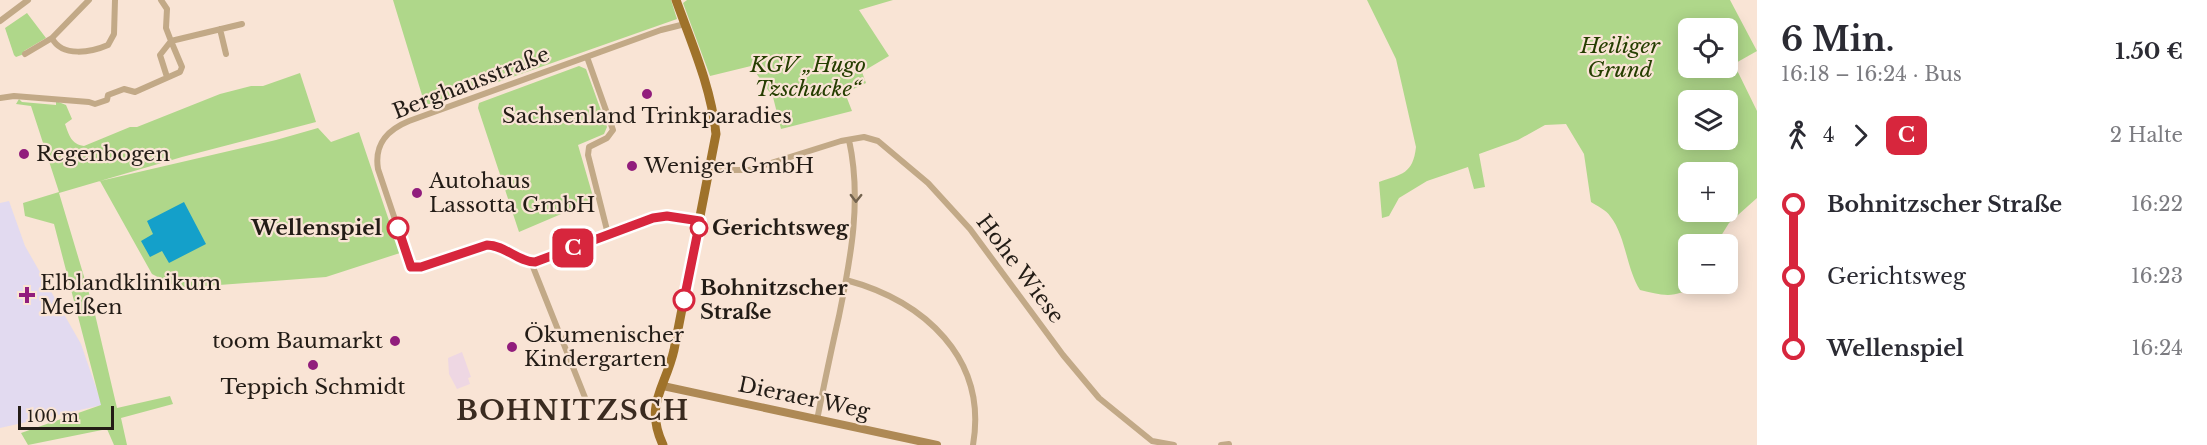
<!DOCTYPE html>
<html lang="de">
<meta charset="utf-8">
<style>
:root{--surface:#fff;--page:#f7f7f7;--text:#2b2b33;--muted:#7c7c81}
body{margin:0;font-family:"Libre Baskerville",serif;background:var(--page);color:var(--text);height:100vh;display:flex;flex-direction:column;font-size:22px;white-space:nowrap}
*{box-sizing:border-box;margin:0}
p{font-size:20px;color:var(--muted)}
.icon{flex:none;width:33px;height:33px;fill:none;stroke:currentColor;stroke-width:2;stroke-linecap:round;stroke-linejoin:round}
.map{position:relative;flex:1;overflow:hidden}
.drawer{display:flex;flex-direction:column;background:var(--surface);width:450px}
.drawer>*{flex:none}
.badge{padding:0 12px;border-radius:9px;font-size:21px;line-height:39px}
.tools{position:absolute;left:1678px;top:18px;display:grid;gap:12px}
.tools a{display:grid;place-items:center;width:60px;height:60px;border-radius:9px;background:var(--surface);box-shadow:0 3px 15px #0003;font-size:30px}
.scale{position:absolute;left:18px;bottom:15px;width:96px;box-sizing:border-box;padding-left:6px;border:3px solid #231c16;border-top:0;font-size:16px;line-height:21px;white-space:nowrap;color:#231c16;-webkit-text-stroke:4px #f9e4d5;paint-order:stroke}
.map>.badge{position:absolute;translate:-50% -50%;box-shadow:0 0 0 3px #fff}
.legs{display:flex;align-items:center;gap:9px;height:66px;padding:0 24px;font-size:20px}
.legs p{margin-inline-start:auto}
.headline{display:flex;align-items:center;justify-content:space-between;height:102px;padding:0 24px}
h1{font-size:33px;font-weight:800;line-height:45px}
ul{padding:0 24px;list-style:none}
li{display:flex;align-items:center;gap:21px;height:72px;font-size:22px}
li i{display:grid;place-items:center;width:9px;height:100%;margin:0 8px;background:currentColor}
li i::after{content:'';width:15px;height:15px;margin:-8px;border:4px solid;border-radius:50%;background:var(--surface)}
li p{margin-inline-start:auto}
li:first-child i{background:linear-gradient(#0000 50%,currentColor 0)}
li:last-child i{background:linear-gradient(currentColor 50%,#0000 0)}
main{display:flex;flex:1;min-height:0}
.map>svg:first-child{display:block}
</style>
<main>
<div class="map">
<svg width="1757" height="445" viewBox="0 0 1757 445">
<rect width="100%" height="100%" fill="#f9e4d5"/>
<!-- industrial -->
<path fill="#eed7e3" d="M462 352 471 377 468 378 470 384 457 389 449 374 448 358Z"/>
<!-- medical -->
<path fill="#e2daf0" d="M9 201 25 246 81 344 102 405 0 428V203Z"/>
<!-- green -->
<path fill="#afd78a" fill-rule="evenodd" d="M393 0H671L677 19 447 100 425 105Z
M687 0H893L859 10 889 56 862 72 866 83 845 93 852 111 781 129 773 97 751 66 710 76 683 3Z
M1367 0H1730L1757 51 1734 64 1757 111V198L1729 223 1716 244H1689V284H1694C1678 300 1660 295 1640 290 1626 268 1626 236 1610 216 1606 210 1597 206 1591 202L1584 154 1566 124 1545 125 1518 140 1479 154 1485 187 1474 189 1468 167 1427 181 1399 198 1389 216 1382 218 1379 182C1402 174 1413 174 1416 147L1396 59ZM1689 28H1728V68H1689ZM1689 100H1728V140H1689ZM1689 172H1728V212H1689Z
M27 13 46 38 24 51V54L16 57 14 55 5 28Z
M579 66 586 69 607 127 604 134 578 145 594 200 519 232 478 108 479 103Z
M300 73 316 122 182 157 59 193 94 310 117 408 170 396 173 404 121 418 127 445H114L107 429 28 445 21 433 101 405 54 224 25 216 23 203 59 192 31 106 16 104 19 99 22 102 56 105V101L66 105 72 119 65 124C69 135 71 144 84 146L130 127H137L220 94 251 86H263Z
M318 128 331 142 359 132 400 253 326 277 179 288 152 274 100 181 276 140Z"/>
<!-- water -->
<path fill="#14a0ca" d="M184 202 206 244 169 263 162 251 150 257 141 241 153 234 147 221Z"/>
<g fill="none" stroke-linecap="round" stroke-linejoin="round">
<!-- street -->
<path stroke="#c2a987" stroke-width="6" d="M161 0 167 9 166 28 171 41 160 55 167 77
M0 21 28 0
M220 29 226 54
M52 38C62 58 92 52 108 45L114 34 115 0
M25 54 52 38 89 0
M587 57 613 130 607 138 589 147 588 155 608 234
M0 98 14 96 89 102 95 104 107 100 108 95 124 89 135 92 180 72 182 67 171 41 242 24
M711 170H749L841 141 864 137 878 141 928 183 970 229 1063 355 1099 398 1152 441 1174 445
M531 262 497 246 487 245 426 266 411 267 378 169C374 144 387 130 409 121L661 30 685 24
M531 262 653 218 667 216 700 221
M531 262 586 400
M846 280C924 301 988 358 973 445
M817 420C824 385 831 351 839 316 851 257 862 199 849 140
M1221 445 1229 444"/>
<!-- secondary -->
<path stroke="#ae8955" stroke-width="8" d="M663 386 937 445"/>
<!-- primary -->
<path stroke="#9f722a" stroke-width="9" d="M663 445C644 404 665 389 674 350L716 134C711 87 692 44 676 0"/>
</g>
<!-- one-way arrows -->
<defs><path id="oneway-chevron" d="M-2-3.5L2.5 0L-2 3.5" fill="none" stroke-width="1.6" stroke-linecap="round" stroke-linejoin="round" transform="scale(1.5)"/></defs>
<use stroke="#72624e" href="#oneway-chevron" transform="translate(856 198) rotate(91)"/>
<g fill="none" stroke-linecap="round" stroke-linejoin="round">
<defs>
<path id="line-1" d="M398 228 411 267H421L487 245C505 245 518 262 535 262L653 218 667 216 700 221 684 300"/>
</defs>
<!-- line-1 casing -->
<use href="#line-1" stroke="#fff" stroke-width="14"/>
<!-- line-1 -->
<use href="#line-1" stroke="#d7263d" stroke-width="9"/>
</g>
<!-- markers -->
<g fill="#911d7c" stroke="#f9e4d5" stroke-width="2">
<circle cx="647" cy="94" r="6"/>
<circle cx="24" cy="154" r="6"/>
<circle cx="632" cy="166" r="6"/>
<circle cx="417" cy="193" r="6"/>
<path d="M24 286h6v6h6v6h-6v6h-6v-6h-6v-6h6z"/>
<circle cx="395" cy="341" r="6"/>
<circle cx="512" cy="347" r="6"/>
<circle cx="313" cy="365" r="6"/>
</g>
<g fill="#fff" stroke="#d7263d" stroke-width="3">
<circle cx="398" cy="228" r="10"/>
<circle cx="699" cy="228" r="8"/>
<circle cx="684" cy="300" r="10"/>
</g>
<g text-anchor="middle" stroke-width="4.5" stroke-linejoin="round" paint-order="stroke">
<!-- park labels -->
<g font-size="21" font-style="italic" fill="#253e00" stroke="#f9e4d5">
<text x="1620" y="53">Heiliger<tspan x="1620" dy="24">Grund</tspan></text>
<text x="808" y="72">KGV „Hugo<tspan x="808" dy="24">Tzschucke“</tspan></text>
</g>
<!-- street labels -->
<g font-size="21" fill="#231c16" stroke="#f9e4d5">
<text transform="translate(471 83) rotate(-21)" y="7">Berghausstraße</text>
<text transform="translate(1020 269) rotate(53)" y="7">Hohe Wiese</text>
<text transform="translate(804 398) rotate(12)" y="7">Dieraer Weg</text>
</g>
<!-- poi labels -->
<g font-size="21" fill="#231c16" stroke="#f9e4d5" text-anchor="start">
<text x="647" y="123" text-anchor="middle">Sachsenland Trinkparadies</text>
<text x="36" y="161">Regenbogen</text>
<text x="644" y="173">Weniger GmbH</text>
<text x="429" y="188">Autohaus<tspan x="429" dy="24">Lassotta GmbH</tspan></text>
<text x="40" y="290">Elblandklinikum<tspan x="40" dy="24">Meißen</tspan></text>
<text x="524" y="342">Ökumenischer<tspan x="524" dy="24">Kindergarten</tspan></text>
<text x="383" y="348" text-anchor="end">toom Baumarkt</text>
<text x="313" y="394" text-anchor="middle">Teppich Schmidt</text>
</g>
<!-- stop labels -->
<g font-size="21" font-weight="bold" fill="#231c16" stroke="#f9e4d5" text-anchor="start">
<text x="382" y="235" text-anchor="end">Wellenspiel</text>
<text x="712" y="235">Gerichtsweg</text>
<text x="700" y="295">Bohnitzscher<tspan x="700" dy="24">Straße</tspan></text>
</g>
<!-- district labels -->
<g font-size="27" font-weight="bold" letter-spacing="1.5" fill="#3a2b20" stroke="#f9e4d5">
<text x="573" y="420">BOHNITZSCH</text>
</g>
</g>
</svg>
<div class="tools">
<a><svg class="icon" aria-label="locate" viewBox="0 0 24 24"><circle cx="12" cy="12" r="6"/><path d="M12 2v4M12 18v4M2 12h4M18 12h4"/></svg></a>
<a><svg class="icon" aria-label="layers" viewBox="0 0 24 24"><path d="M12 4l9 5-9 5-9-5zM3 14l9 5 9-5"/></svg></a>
<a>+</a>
<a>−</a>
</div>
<div class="scale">100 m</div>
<b class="badge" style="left:573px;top:248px;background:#d7263d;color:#fff">C</b>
</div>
<section class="drawer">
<div class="headline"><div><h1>6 Min.</h1><p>16:18 – 16:24 · Bus</p></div><b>1.50 €</b></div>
<div class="legs"><svg class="icon" aria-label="walk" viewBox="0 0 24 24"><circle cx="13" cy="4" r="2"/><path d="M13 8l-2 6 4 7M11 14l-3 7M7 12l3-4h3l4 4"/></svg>4<svg class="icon" aria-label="forward" viewBox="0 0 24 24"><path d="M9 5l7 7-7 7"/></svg><b class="badge" style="background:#d7263d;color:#fff">C</b><p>2 Halte</p></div>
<ul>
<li><i style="color:#d7263d"></i><b>Bohnitzscher Straße</b><p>16:22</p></li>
<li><i style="color:#d7263d"></i><span>Gerichtsweg</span><p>16:23</p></li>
<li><i style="color:#d7263d"></i><b>Wellenspiel</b><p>16:24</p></li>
</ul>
</section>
</main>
